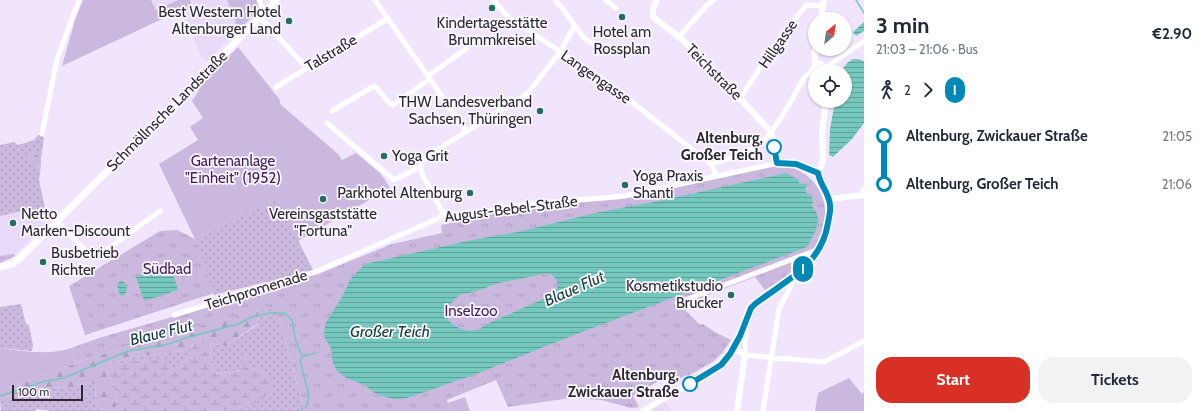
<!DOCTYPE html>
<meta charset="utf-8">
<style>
:root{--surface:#fff;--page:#f2f2f3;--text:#1f2937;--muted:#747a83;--accent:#d93025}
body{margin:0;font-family:Cabin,sans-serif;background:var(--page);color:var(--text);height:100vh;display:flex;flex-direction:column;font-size:15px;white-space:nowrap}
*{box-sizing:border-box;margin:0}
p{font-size:13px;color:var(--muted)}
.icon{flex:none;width:22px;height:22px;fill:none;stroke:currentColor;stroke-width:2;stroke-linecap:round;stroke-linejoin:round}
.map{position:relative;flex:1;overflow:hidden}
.sheet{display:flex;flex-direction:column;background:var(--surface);width:340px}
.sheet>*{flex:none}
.badge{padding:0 8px;border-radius:13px;font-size:14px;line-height:26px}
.needle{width:26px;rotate:29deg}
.controls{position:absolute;left:808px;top:12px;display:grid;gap:8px}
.controls a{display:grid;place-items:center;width:44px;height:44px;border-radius:50%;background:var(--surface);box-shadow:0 1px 3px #0004;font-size:20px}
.scale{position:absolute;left:12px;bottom:10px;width:71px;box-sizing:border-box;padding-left:4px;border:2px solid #2c2731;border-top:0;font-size:11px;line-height:14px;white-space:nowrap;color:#2c2731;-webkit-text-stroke:3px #f9f7fc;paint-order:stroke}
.map>.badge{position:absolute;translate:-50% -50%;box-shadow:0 0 0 2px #fff}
.legs{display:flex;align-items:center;gap:6px;height:44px;padding:0 12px;font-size:13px}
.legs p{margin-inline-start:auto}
.headline{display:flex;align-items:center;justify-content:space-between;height:68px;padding:0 12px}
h1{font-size:22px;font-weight:800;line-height:30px}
.cta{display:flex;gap:8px;margin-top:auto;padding:8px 12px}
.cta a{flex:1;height:46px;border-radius:16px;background:var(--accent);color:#fff;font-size:16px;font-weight:800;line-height:46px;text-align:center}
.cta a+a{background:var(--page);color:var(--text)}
ul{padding:0 12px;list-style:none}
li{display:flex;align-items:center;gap:14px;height:48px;font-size:15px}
li i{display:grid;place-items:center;width:6px;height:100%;margin:0 5px;background:currentColor}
li i::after{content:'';width:10px;height:10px;margin:-5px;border:3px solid;border-radius:50%;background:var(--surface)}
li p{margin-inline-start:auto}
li:first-child i{background:linear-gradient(#0000 50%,currentColor 0)}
li:last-child i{background:linear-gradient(currentColor 50%,#0000 0)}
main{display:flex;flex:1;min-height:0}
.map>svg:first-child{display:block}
</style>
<main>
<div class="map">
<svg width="864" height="411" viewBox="0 0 864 411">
<defs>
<pattern id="grass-dots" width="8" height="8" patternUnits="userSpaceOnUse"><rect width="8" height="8" fill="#cbb8df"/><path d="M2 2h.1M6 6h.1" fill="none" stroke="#ae9ec0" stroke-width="1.8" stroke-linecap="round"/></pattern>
<pattern id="forest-firs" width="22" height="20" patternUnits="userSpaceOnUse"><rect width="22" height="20" fill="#cbb8df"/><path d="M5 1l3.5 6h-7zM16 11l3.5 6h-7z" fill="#ae9ec0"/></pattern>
<pattern id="wetland-marsh" width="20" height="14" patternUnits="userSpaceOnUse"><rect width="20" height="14" fill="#cbb8df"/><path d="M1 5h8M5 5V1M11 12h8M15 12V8" fill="none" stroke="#ae9ec0"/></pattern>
<pattern id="park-tufts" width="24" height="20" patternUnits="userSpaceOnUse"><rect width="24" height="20" fill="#cbb8df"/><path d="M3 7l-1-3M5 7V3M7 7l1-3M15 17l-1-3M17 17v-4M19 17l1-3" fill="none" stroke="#ae9ec0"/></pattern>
<pattern id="water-rules" width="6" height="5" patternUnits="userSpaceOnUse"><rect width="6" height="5" fill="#75c8be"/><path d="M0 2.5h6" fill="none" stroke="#60a29b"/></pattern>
</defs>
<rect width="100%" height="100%" fill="#f1e5fe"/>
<!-- built -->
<path fill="#e8d9f9" d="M151 0H178L156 10Z
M190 0H227L235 21 236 30 208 61 202 59 183 10 192 5Z
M42 208 45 213 46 222 44 225 16 254 9 258 0 261V215Z
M665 401 672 411H647Z"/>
<!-- grass -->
<path fill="url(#grass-dots)" d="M38 135H42L44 138 41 158 32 152 38 167 41 165 39 180 46 213 38 214 37 211 27 213 26 210 0 216V145L14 142 18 145 34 140Z
M277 198 313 270 214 295 195 239Z
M14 254 15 256 0 263V256Z
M21 304 26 324 29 325 33 345 32 351 0 348V307Z
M275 306 299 391 304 411H205L231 410 253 404 269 375 249 366 245 357 239 371 215 374 210 343 226 346 257 325 259 310Z
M193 345C191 354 183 361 179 369H170L142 360 109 365 110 363 132 357 183 351Z
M89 382 96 384 95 399 102 411H51L36 409 35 411H1L0 401 13 395 43 387 70 388Z"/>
<!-- forest -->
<path fill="url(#forest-firs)" d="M32 152 41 158V165L34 167 29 164V156Z
M259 310 257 324 226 346 210 343H196L183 351 132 357 110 363 107 371 117 395 116 411H102L95 399 96 385 89 382 70 388 43 387 13 395 0 401V391L76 363 136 343Z"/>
<!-- wetland -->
<path fill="url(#wetland-marsh)" d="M196 343H210L215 374 239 371 245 356 250 358 249 366 269 375 273 385 268 395 253 404 231 410 205 411H116L117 395 107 371 109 365 142 360H162L170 369H179C183 361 191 354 193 345Z"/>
<!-- park -->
<path fill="url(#park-tufts)" d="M782 165C817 171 834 204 821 236 819 241 818 247 815 250 801 267 783 278 765 290L755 277 705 296 684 309 700 325 703 324 715 332 731 340 722 353 714 361 688 376 686 375 678 380 672 373 633 396 639 407 631 408 601 400 571 398 508 407 496 380 447 400 451 411H304L299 391 275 306 136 343 76 363 71 348 99 338 165 319 270 287 268 281 313 270 316 275 392 244 442 233 441 225 527 207 622 199Z
M177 230 195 239 214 293 85 335 69 286 160 231Z"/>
<!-- garden -->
<path fill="#cbb8df" d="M83 0H151L156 10 178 0H190L192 5 62 66 75 20Z
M227 0H257L259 7 258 11 237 32 235 21Z
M238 47 280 100V104L338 154 342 160 356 153 381 174 390 188 298 241 277 199 195 239 159 164 198 140 190 127 203 118 192 101 198 92 201 84Z
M87 308 90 320 85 322 81 309Z
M0 348C23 351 49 356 71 348L76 363 0 391Z
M849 378 862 394 864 392V411H815L818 393Z
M465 397 470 411H451L448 403Z"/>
<!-- water -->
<path fill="url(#water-rules)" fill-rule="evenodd" d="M864 22V31L856 36 853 32Z
M853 59H858L864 61V123L852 139 833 157 829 155 830 129 835 101H845V71H841L847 63Z
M786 173 799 180V183L801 184 806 183 808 185 805 188 806 192 813 199 812 206C813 208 816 211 817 214 821 224 812 238 807 247L574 335 476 374 407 398 397 399 385 397 373 392 365 385 346 378 337 371 333 363 331 348 324 336 325 324 342 297 349 282 353 276 365 264 472 240 517 232 600 212 664 200ZM548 273C555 276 557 280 558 287L552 295 485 325C483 327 479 330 476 330 467 333 454 327 448 320V313L450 305 455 299 461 294 474 292 499 283Z
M171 267 178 290 144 301 136 277Z
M121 281H123C127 287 129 291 123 296L120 295 117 286 118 283Z
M465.5 311a4.5 4.5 0 1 1 9 0a4.5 4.5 0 1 1-9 0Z"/>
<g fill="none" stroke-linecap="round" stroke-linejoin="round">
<!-- stream -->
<path stroke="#75c8be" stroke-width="1.5" d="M856 0 864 13
M810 182 811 181
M0 396 45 381 64 378 128 351 169 344 185 338 238 324 252 317 270 313H285L292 320C294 333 295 345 303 356L316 353
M300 411 307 406 309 395 300 360 303 356"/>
<!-- minor -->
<path stroke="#fff" stroke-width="5" d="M259 0 264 13
M375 0 466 131
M494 0 508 17 605 81 711 164 717 176
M555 0 562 8 584 38 595 45
M606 0 616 8
M260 17 307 68
M679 37 707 5 714 0
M825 67 831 64 864 41
M428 76 467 48
M276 87 387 19
M740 98 784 33 806 5 823 6
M332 111 372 87H376L389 103 393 105 430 79
M327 123 394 180 420 167
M42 134 57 59 79 0
M711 164C727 159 748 154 761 143 777 129 794 95 805 76L812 73
M862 194 864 189
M444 215 449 217H452L526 204 625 196 777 163
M444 215 422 174C419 165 421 162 427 156L527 94 560 52 575 25
M57 221 86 251 93 254 106 250 160 211
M677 303 814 251H818
M174 315 315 272 437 219 444 215
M743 328 746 332 745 355 824 362 864 341
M763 411 779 309 792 284 793 277"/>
<!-- tertiary -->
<path stroke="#fff" stroke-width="6" d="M657 0 653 9V17L679 37 709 65 771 132 777 163C792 161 804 167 818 173
M821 19 824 0
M815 49 814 56 816 65
M816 65 820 64 823 66 826 71
M815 77 813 74 812 70 816 65
M818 173 823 161 822 133 826 101
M829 199 864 195
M735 348 745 355 737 411
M643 411 721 365 735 348 751 308 760 300 807 266 815 255 824 240 830 206 829 199 821 183 818 173"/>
<!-- secondary -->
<path stroke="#fff" stroke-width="7" d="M0 267 12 264 19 259 200 79 276 0"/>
</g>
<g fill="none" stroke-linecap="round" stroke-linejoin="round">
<defs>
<path id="line-1" d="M690 384 721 365 730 354 740 336 751 308 755 304C786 280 821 266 828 223 829 217 831 210 830 205 829 193 820 185 818 173L796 164 777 163 774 147"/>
</defs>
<!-- line-1 casing -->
<use href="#line-1" stroke="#fff" stroke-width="9"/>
<!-- line-1 -->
<use href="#line-1" stroke="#0089b6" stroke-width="6"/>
</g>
<!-- markers -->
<g fill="#246d65" stroke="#f9f7fc" stroke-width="1.5">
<circle cx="492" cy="8" r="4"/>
<circle cx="622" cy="17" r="4"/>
<circle cx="289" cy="21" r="4"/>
<circle cx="540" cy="111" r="4"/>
<circle cx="384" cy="156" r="4"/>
<circle cx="625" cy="185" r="4"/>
<circle cx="470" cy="193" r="4"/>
<circle cx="323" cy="199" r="4"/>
<circle cx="13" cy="223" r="4"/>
<circle cx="43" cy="262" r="4"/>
<circle cx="731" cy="295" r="4"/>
</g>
<g fill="#fff" stroke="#0089b6" stroke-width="2">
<circle cx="774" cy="147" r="7"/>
<circle cx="690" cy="384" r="7"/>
</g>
<g text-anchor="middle" stroke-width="3.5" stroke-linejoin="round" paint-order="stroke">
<!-- poi labels -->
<g font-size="15" fill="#2c2731" stroke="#f9f7fc" text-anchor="end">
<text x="281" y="17">Best Western Hotel<tspan x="281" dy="17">Altenburger Land</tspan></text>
<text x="492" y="28" text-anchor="middle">Kindertagesstätte<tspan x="492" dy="17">Brummkreisel</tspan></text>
<text x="622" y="37" text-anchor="middle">Hotel am<tspan x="622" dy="17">Rossplan</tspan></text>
<text x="532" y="107">THW Landesverband<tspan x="532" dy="17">Sachsen, Thüringen</tspan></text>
<text x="392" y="161" text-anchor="start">Yoga Grit</text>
<text x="633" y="181" text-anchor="start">Yoga Praxis<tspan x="633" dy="17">Shanti</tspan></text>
<text x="462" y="198">Parkhotel Altenburg</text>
<text x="21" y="219" text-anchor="start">Netto<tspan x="21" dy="17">Marken-Discount</tspan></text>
<text x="323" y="219" text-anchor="middle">Vereinsgaststätte<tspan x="323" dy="17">"Fortuna"</tspan></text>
<text x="51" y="258" text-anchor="start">Busbetrieb<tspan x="51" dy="17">Richter</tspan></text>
<text x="723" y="291">Kosmetikstudio<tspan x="723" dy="17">Brucker</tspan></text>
</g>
<!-- street labels -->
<g font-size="15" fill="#2c2731" stroke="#f9f7fc">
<text transform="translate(778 44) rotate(-55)" y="5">Hillgasse</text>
<text transform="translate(331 53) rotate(-31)" y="5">Talstraße</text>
<text transform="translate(714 72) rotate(45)" y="5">Teichstraße</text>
<text transform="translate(596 77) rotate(35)" y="5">Langengasse</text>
<text transform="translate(167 111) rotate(-45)" y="5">Schmöllnsche Landstraße</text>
<text transform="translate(511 209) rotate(-7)" y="5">August-Bebel-Straße</text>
<text transform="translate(256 290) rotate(-17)" y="5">Teichpromenade</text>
</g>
<!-- stop labels -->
<g font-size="15" font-weight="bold" fill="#2c2731" stroke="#f9f7fc" text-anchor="end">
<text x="763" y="143">Altenburg,<tspan x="763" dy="17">Großer Teich</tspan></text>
<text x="679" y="380">Altenburg,<tspan x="679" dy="17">Zwickauer Straße</tspan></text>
</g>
<!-- park labels -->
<g font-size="15" fill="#401b5d" stroke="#f9f7fc">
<text x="233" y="166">Gartenanlage<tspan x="233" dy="17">"Einheit" (1952)</tspan></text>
<text x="167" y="274">Südbad</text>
<text x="471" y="316">Inselzoo</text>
</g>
<!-- water labels -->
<g font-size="16" font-style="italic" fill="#153d39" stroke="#f9f7fc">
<text transform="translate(574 288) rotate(-24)" y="6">Blaue Flut</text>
<text x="390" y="337">Großer Teich</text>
<text transform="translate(161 332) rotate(-14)" y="6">Blaue Flut</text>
</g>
</g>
</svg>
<div class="controls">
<a><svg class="needle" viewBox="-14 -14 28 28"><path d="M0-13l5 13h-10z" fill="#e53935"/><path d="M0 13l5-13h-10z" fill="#747a83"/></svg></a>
<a><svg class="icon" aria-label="locate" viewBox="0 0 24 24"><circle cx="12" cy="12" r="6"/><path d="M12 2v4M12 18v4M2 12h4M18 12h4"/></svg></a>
</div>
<div class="scale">100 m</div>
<b class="badge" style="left:803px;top:269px;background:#0089b6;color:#fff">I</b>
</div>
<section class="sheet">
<div class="headline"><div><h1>3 min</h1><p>21:03 – 21:06 · Bus</p></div><b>€2.90</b></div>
<div class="legs"><svg class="icon" aria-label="walk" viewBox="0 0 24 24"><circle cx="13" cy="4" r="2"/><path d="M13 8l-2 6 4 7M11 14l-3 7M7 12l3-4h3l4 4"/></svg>2<svg class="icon" aria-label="forward" viewBox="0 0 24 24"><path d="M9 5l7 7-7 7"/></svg><b class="badge" style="background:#0089b6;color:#fff">I</b></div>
<ul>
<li><i style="color:#0089b6"></i><b>Altenburg, Zwickauer Straße</b><p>21:05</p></li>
<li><i style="color:#0089b6"></i><b>Altenburg, Großer Teich</b><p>21:06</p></li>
</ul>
<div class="cta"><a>Start</a><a>Tickets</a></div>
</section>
</main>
